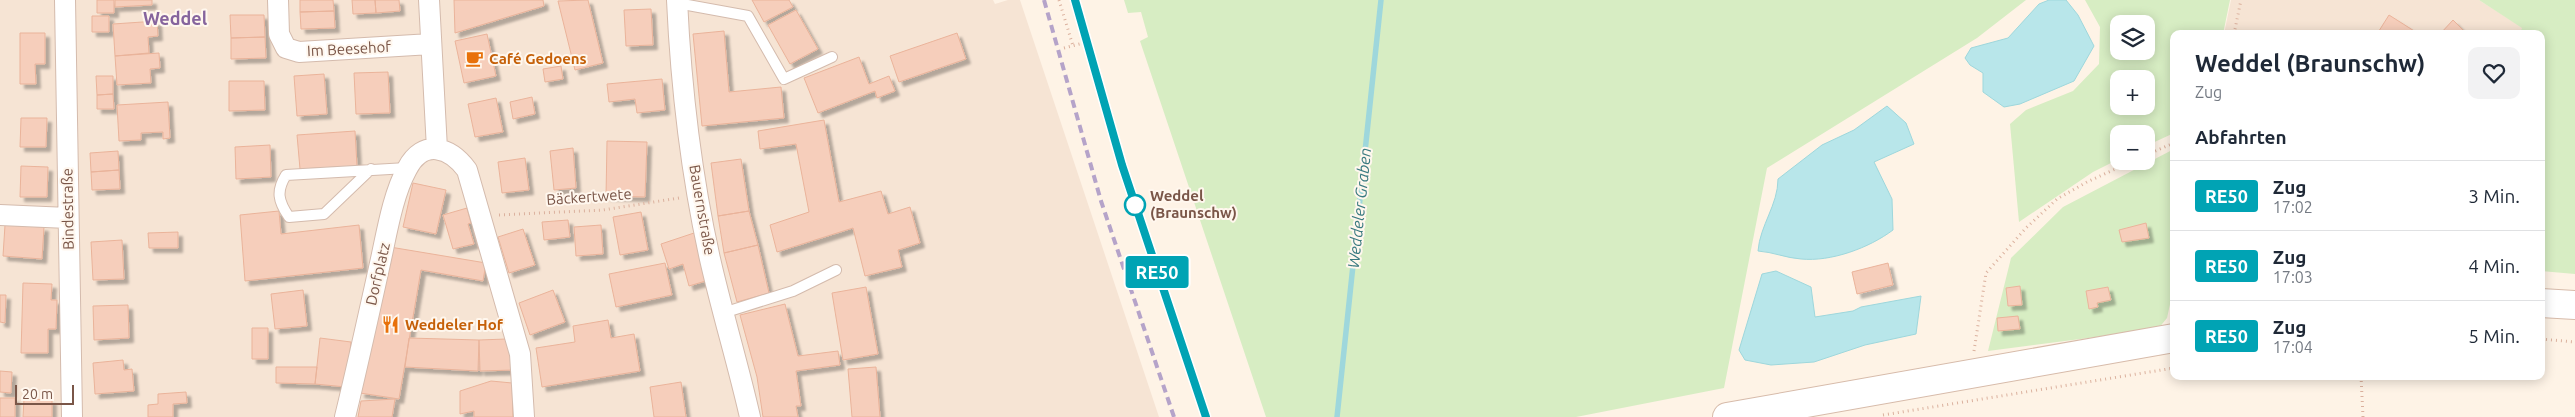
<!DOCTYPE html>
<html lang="de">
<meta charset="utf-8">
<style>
:root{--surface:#fff;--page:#f2f2f3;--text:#1f2937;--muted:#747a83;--line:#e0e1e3}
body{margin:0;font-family:Ubuntu,sans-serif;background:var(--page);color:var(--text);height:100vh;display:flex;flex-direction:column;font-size:19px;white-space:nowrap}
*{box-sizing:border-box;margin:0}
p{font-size:16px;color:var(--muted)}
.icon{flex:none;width:28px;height:28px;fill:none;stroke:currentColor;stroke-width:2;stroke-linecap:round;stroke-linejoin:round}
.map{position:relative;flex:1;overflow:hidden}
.panel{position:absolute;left:2170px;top:30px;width:375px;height:350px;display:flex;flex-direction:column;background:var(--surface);border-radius:10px;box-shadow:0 2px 12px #0003}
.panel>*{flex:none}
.badge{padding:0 10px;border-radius:4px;font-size:18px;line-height:32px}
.controls{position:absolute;left:2110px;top:15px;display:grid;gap:10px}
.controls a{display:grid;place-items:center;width:45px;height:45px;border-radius:10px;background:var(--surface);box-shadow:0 2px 12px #0003;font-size:25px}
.scale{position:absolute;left:15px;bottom:12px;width:59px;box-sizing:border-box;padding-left:5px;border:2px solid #7a5648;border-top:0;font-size:14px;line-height:18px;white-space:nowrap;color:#7a5648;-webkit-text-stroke:4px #fff7ee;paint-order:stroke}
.map>.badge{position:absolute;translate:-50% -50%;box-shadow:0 0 0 2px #fff}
h2{padding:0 25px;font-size:19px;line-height:45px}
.round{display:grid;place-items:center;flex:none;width:52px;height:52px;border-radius:10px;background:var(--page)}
.summary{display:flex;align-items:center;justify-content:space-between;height:85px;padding:0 25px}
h1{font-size:24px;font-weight:600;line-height:38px}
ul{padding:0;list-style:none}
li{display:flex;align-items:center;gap:15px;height:70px;padding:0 25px;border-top:1px solid var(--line)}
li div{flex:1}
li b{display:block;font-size:19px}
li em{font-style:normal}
li .badge{min-width:55px;font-weight:700;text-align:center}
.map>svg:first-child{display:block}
</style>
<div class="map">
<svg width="2575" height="417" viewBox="0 0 2575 417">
<defs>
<filter id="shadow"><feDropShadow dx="4.5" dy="4.5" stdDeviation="1" flood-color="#0004"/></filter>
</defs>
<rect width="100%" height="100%" fill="#fef3e6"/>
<!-- residential -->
<path fill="#f6e4d4" d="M0 0H993L995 4 1008 0H1020L1159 417H0Z
M2231 0H2479L2523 28 2520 34H2224Z"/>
<!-- green -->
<path fill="#d7edc3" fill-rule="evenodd" d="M1124 0H2026L1977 38 1767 168 1724 388 1576 417H1266L1140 41 1148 37 1141 12 1128 13Z
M2085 0H2230L2223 34H2174V133L2146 146V134H2119V159L2093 172 2019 222 2010 124 2026 110 2073 91 2099 64 2100 27ZM2119 24H2146V51H2119ZM2119 79H2146V106H2119Z
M2479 0H2575V274L2541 271V34H2520L2522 28Z
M2174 149V286L2167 318 2158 329 1988 351 2011 258 2063 207Z"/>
<!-- water -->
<path fill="#b8e6ea" stroke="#9ed7dc" d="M2049 0H2066L2078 15 2094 46 2074 81 2020 104 2004 107 1983 92V73L1970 65 1965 58 1971 48 2008 38 2039 4Z
M1887 106 1906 123 1914 144 1874 162 1892 199 1893 230C1869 248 1831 262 1801 259 1786 258 1773 252 1758 251 1760 225 1778 205 1778 179L1822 145 1854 130Z
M1776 271 1811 287 1815 317 1853 311 1861 307 1921 296 1916 334 1865 345 1814 362 1771 365 1745 360 1739 350 1762 274Z"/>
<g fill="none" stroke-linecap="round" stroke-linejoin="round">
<!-- stream -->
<path stroke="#9ed7dc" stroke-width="5.5" d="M1337 417 1381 0"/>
</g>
<!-- building -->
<path fill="#f6cebb" stroke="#eab39a" filter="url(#shadow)" d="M97 0H114V13H97Z
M115 0H152V5L115 7Z
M300 0H333L334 11 300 12Z
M352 0H375L376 13 353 14Z
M375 0H399L400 11 376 13Z
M454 0H543L544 6 455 33Z
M588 0 603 63 575 70 558 1Z
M752 0H789L793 7 764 22Z
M651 9 653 45 626 46 624 10Z
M796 10 818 49 790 64 768 25Z
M334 11 335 28 301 29 300 12Z
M230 15H264L265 37 231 38Z
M2389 15 2419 34H2377Z
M92 16H109V32H92Z
M2453 20 2467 34H2440Z
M157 21 158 36 148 37 149 53 115 56 113 24Z
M724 31 729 92 781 87 784 118 702 126 693 34Z
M20 33H45V64H35L36 84H20Z
M957 33 966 59 899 82 890 56Z
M487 34 496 76 464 83 455 41Z
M265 37 266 58 231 59V38Z
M159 53 160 68 150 69 151 83 117 85 115 56Z
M859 57 869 84 889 76 895 91 877 98 875 91 818 113 804 78Z
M561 66 563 79 545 82 543 69Z
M388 72 390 113 356 114 354 73Z
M324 74 327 114 297 116 294 76Z
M96 76H113V94L97 95Z
M662 79 665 110 637 113 635 99 609 102 607 84Z
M229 81H264L265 110 229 111Z
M113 94 114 109H97V95Z
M532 97 535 114 513 119 510 102Z
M496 98 503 132 475 137 468 104Z
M168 102 170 138 163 139V132L141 133V140L119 141 117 105Z
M21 118H47L46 147H20Z
M824 120 839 202 881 191 888 214 910 207 920 243 898 250 902 267 865 276 853 228 777 252 770 225 809 212 796 144 760 149 758 131Z
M355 131 357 166 300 169 297 135Z
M607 141 647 142 645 197 606 196Z
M270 145 271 177 236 179 235 147Z
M573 148 576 188 554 190 550 151Z
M118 151 119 170 91 172 90 153Z
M525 158 529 190 502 193 498 162Z
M741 159 749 211 718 216 711 163Z
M21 166 48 167 47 197H20Z
M119 170 120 189 92 190 91 172Z
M413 183 446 190 436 234 403 227Z
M467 208 471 223 468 224 474 244 453 249 443 215Z
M279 211 281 234 359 225 363 268 245 281 240 215Z
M749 211 758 245 724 253 718 216Z
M641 212 648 250 620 255 613 217Z
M568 220 570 237 544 240 542 222Z
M2146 223 2149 238 2122 242 2119 230Z
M5 225 44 227 42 259 3 256Z
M601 225 603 254 576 256 574 227Z
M523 229 535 265 509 273 498 237Z
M178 232V248H149L148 233Z
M694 233 709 280 689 286 683 264 669 269 661 244Z
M122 240 124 279 93 280 91 242Z
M758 245 769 293 737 302 724 253Z
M384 246 486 263 483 281 421 270 399 399 360 393Z
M665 263 672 295 616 307 609 274Z
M1888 263 1893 285 1857 294 1852 272Z
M23 283 52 284 51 300H57L56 329H48V353H21Z
M2020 286 2022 305 2008 306 2006 288Z
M866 287 878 354 843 360 832 293Z
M2108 287 2111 300 2097 303 2098 307 2089 309 2086 291Z
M303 290 307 326 275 329 271 294Z
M553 290 565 322 530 335 519 303Z
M0 295H6L5 323 0 322Z
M785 304 798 356 838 351 840 365 796 371 801 406H796L798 417H763L757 377 740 315Z
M128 305 129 338 94 340 93 306Z
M2018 316 2020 329 1998 331 1997 318Z
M608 320 611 338 634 334 640 371 542 387 536 348 575 342 573 326Z
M252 328H268V359H252Z
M320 338 351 342 346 387 315 384Z
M409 338 479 340 478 371 405 367Z
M506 339 514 370 480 371 479 340Z
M123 360 124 370 132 369 134 391 95 394 93 363Z
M276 367H317L315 384 276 383Z
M876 367 880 417H852L848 369Z
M0 371 12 372 11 393 0 392Z
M491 381 512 383 513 417H474V411L460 414V391Z
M681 382 686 417H654L650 387Z
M186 392 187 403 173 404V417H148V405L158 404V394Z
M0 398H15V417H0Z
M24 399 52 400V417H23Z
M395 399 392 417H358L361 401Z"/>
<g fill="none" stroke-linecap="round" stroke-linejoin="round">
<defs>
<path id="lane" d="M677 3 748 16 784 79 832 57
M371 169 324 214 289 217C278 201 276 191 286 175L407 168
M723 313 793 291 836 270"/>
<path id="street" d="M65 0 72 417
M278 0 279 34 286 48 299 52 431 44
M429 0 437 149
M677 0C681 87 691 174 710 259 722 312 738 364 750 417
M0 215 68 218
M345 417C357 368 368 318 379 268 386 238 392 196 407 169 423 138 450 147 467 170L520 354 524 417"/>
<path id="secondary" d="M2541 303 2575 305
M1727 417 2174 338"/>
</defs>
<!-- lane casing -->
<use href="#lane" stroke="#d4bbad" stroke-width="12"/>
<!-- street casing -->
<use href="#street" stroke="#d4bbad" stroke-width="22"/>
<!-- secondary casing -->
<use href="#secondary" stroke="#d7bbaa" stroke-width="30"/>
<!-- path -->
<path stroke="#dbb19e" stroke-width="3" stroke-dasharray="1 4" stroke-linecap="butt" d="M1059 0 1073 46
M2234 34 2241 0
M1064 48 1083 43
M2146 155 2174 143
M499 215 603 210 679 198
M2541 339 2575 342
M1974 351 1986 273 2026 228 2057 199 2087 182 2133 161
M2361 376 2363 417
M1883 415 2174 368"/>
<!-- lane -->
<use href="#lane" stroke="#fff" stroke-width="10"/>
<!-- street -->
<use href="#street" stroke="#fff" stroke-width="20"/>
<!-- secondary -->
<use href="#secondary" stroke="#fff" stroke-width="28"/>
<!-- rail -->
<path stroke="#b5a3c9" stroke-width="4" stroke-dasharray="8 5" stroke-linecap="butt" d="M1044 0 1101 201 1174 417
M1075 0 1122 165 1206 417"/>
</g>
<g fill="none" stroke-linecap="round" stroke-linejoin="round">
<defs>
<path id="line" d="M1075 0 1122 165 1206 417"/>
</defs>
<!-- line casing -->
<use href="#line" stroke="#fff" stroke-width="11"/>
<!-- line -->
<use href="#line" stroke="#00a3b4" stroke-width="8"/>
</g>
<!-- icons -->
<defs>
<symbol id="cafe-bare" viewBox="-9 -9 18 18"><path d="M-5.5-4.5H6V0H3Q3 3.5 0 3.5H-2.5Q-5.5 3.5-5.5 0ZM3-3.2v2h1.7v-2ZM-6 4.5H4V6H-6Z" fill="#e8710a" stroke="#fff7ee" stroke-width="2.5" paint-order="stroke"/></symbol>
<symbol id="restaurant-bare" viewBox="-9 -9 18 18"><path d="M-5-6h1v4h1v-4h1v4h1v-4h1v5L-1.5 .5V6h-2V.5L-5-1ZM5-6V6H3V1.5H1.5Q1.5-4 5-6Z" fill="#e8710a" stroke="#fff7ee" stroke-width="2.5" paint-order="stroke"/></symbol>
</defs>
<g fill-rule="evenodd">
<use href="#cafe-bare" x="462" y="46" width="25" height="25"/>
<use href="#restaurant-bare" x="378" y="312" width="25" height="25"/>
</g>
<!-- markers -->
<circle fill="#fff" stroke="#00a3b4" stroke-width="2.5" cx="1135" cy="205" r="10"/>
<g text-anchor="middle" stroke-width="4" stroke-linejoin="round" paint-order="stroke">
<!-- street labels -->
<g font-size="15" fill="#7a5648" stroke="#fff7ee">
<text transform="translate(349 49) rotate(-3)" y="5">Im Beesehof</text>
<text transform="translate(589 197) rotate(-4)" y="5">Bäckertwete</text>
<text transform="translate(68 209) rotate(-91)" y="5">Bindestraße</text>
<text transform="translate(702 210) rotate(80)" y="5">Bauernstraße</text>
<text transform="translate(378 274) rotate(-77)" y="5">Dorfplatz</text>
</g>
<!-- food labels -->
<g font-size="15" font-weight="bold" fill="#c56008" stroke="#fff7ee" text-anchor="start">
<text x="489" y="64">Café Gedoens</text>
<text x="405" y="330">Weddeler Hof</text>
</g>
<!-- stop labels -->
<g font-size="15" font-weight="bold" fill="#7a5648" stroke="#fff7ee" text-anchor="start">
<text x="1150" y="201">Weddel<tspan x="1150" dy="17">(Braunschw)</tspan></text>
</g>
<!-- water labels -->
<g font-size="16" font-style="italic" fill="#3a7a80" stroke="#fff7ee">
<text transform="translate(1359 208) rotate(-84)" y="6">Weddeler Graben</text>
</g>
<!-- quarter labels -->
<g font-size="18" font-weight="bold" fill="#86649d" stroke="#fff7ee">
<text x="175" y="25">Weddel</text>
</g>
</g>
</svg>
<div class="controls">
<a><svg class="icon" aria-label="layers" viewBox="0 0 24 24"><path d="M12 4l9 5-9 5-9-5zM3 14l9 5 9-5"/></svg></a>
<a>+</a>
<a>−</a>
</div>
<div class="scale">20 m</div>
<b class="badge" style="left:1157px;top:272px;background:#00a3b4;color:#fff">RE50</b>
<section class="panel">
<div class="summary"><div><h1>Weddel (Braunschw)</h1><p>Zug</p></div><a class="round"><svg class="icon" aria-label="heart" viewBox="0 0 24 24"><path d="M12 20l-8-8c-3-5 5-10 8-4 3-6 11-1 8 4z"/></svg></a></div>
<h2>Abfahrten</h2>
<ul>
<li><span class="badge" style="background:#00a3b4;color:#fff">RE50</span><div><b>Zug</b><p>17:02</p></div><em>3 Min.</em></li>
<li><span class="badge" style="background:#00a3b4;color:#fff">RE50</span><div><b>Zug</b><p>17:03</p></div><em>4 Min.</em></li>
<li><span class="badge" style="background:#00a3b4;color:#fff">RE50</span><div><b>Zug</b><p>17:04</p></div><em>5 Min.</em></li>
</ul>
</section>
</div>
